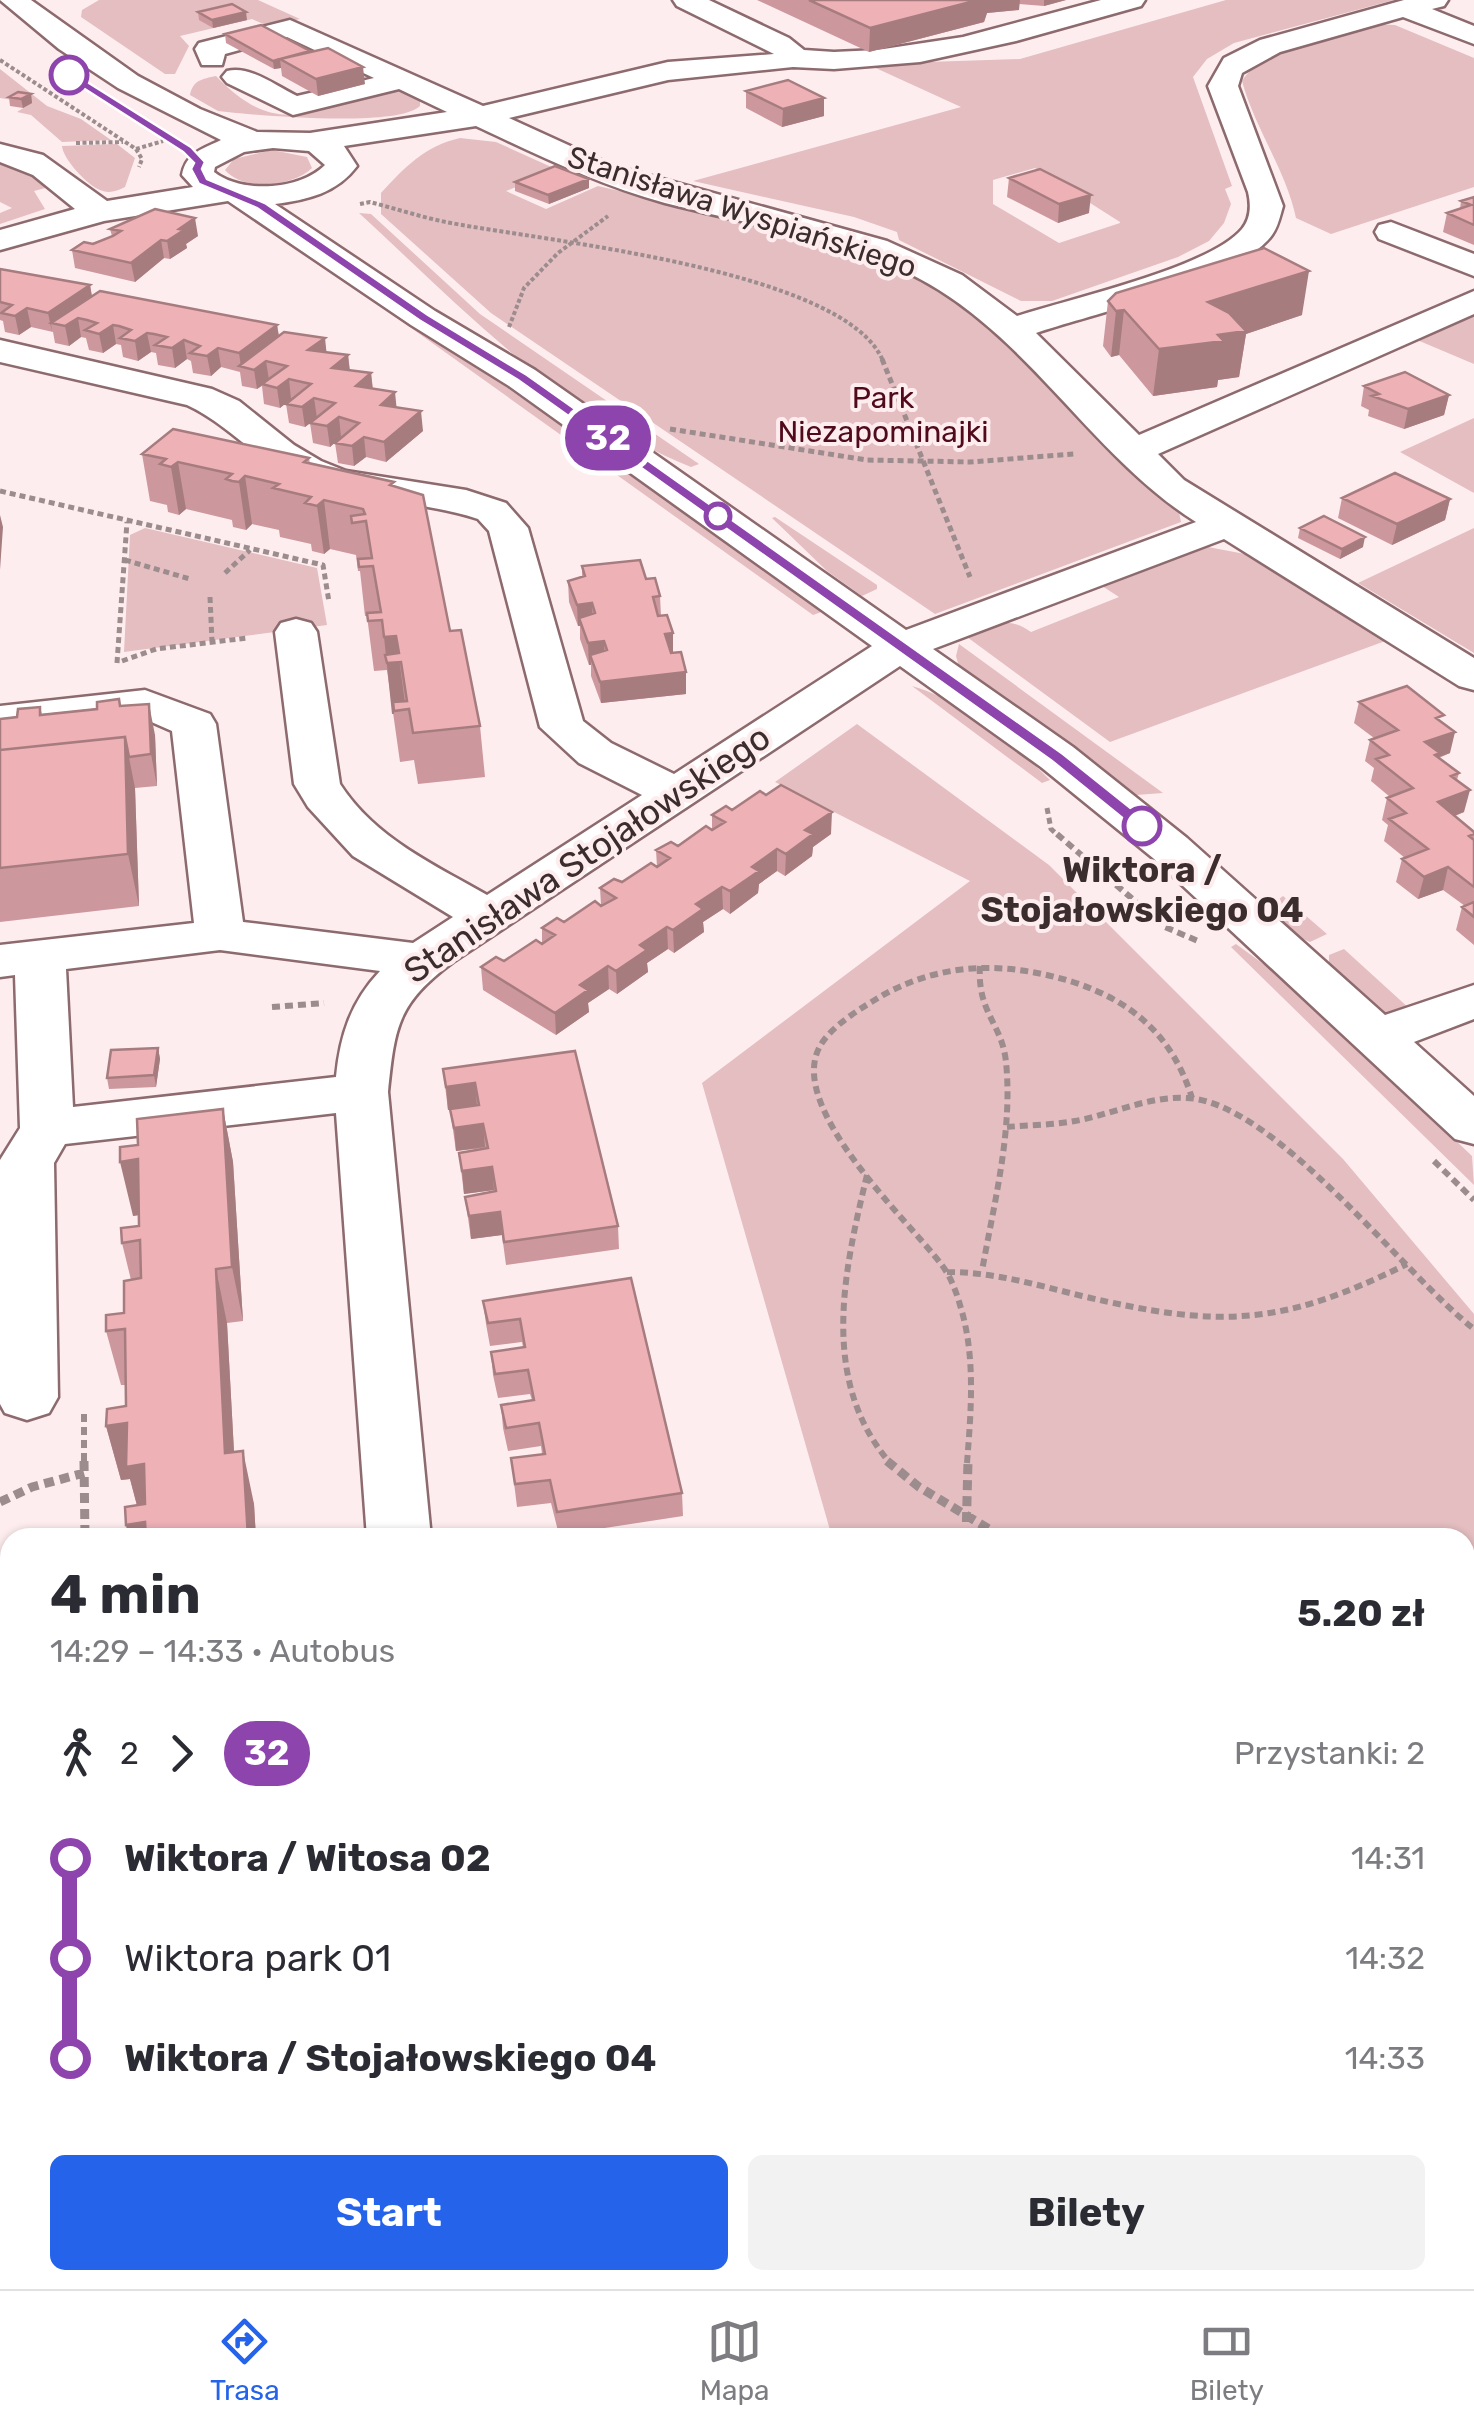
<!DOCTYPE html>
<html lang="pl">
<meta charset="utf-8">
<style>
:root{--surface:#fff;--page:#f2f2f3;--text:#2b2b33;--muted:#7c7c81;--line:#e1e1e2;--accent:#2563eb}
body{margin:0;font-family:Rubik,sans-serif;background:var(--page);color:var(--text);height:100vh;display:flex;flex-direction:column;font-size:38px;white-space:nowrap}
*{box-sizing:border-box;margin:0}
p{font-size:32px;color:var(--muted)}
.icon{flex:none;width:55px;height:55px;fill:none;stroke:currentColor;stroke-width:2;stroke-linecap:round;stroke-linejoin:round}
.map{position:relative;flex:1;overflow:hidden}
.details{position:absolute;left:0px;top:1528px;width:1475px;height:762px;display:flex;flex-direction:column;background:var(--surface);border-radius:30px 30px 0 0;box-shadow:0 2px 8px #0004}
.details>*{flex:none}
.badge{padding:0 20px;border-radius:32px;font-size:35px;line-height:65px}
.map>.badge{position:absolute;translate:-50% -50%;box-shadow:0 0 0 5px #fff}
.legs{display:flex;align-items:center;gap:15px;height:110px;padding:0 50px;font-size:32px}
.legs p{margin-inline-start:auto}
.overview{display:flex;align-items:center;justify-content:space-between;height:170px;padding:0 50px}
h1{font-size:55px;font-weight:700;line-height:75px}
.action{display:flex;gap:20px;margin-top:auto;padding:20px 50px}
.action a{flex:1;height:115px;border-radius:15px;background:var(--accent);color:#fff;font-size:40px;font-weight:700;line-height:115px;text-align:center}
.action a+a{background:var(--page);color:var(--text)}
ul{padding:0 50px;list-style:none}
li{display:flex;align-items:center;gap:35px;height:100px;font-size:38px}
li i{display:grid;place-items:center;width:15px;height:100%;margin:0 12px;background:currentColor}
li i::after{content:'';width:25px;height:25px;margin:-12px;border:8px solid;border-radius:50%;background:var(--surface)}
li p{margin-inline-start:auto}
li:first-child i{background:linear-gradient(#0000 50%,currentColor 0)}
li:last-child i{background:linear-gradient(currentColor 50%,#0000 0)}
.menu{display:flex;justify-content:space-around;align-items:center;height:140px;border-top:2px solid var(--line);background:var(--surface);font-size:28px;color:var(--muted)}
.menu a{display:grid;justify-items:center;gap:5px}
.menu .active{color:var(--accent)}
.map>svg:first-child{display:block}
</style>
<div class="map">
<svg width="1474" height="2289" viewBox="0 0 1474 2289">
<rect width="100%" height="100%" fill="#feedef"/>
<!-- green -->
<path fill="#e4bec1" fill-rule="evenodd" d="M99 0H258L300 19 268 26 252 19 180 36 189 46 175 74H165L81 17 82 10Z
M1226 0H1394L1234 43 1207 59 1193 77 1232 186 1225 189 1231 204 1224 223 1209 241 1178 257 1052 301H1021L899 240 897 232 854 217 693 181 961 107 867 64 1020 59ZM1035 168 1120 222V223L1059 243 993 204V180Z
M1373 24 1395 25 1474 58V187L1331 234 1296 218C1286 170 1255 129 1242 81 1262 47 1336 35 1373 24Z
M0 69 47 106 81 119 111 140 62 142 31 115 17 112 31 103 0 98Z
M216 76C288 151 322 95 399 89 408 88 419 95 428 99L420 101V106C398 127 271 116 236 113L218 111 190 95C193 80 202 79 216 76Z
M460 138 496 142 558 170 506 191 546 209 598 186 789 231 874 258 910 275 958 301 990 327 1132 474 1179 512 1181 522 935 614 491 313 381 214V193C405 167 425 146 460 138Z
M117 144 135 158 125 187C117 191 109 194 100 190 87 185 63 159 62 146Z
M272 150 307 157 312 168C292 187 244 192 225 170L234 159Z
M0 163 32 169 49 187 34 191 45 209 0 224V213L12 208 0 202Z
M359 213 371 214 480 314 699 464 691 467C562 415 460 306 359 213Z
M274 230 407 317 824 611 813 615Z
M1474 308V364L1410 337Z
M1474 418V493L1400 452Z
M775 517 877 585V589L862 596 827 571 772 518Z
M145 528 317 568 327 625 124 652 130 535Z
M1474 528V653L1358 583Z
M1208 547 1250 555 1388 640 1110 742 967 637C990 624 1008 615 1031 632L1119 597 1099 584 1190 550Z
M959 644 1163 793 1136 795 959 667 956 656Z
M912 686C964 701 1012 742 1050 780L1042 783Z
M857 724 1049 865 1343 1159 1474 1314V2231L1465 2224V1538L832 1537 702 1083 970 881 775 782Z
M1283 896 1327 934 1310 942 1301 938 1267 908Z
M1236 944 1292 985 1472 1156 1474 1185 1231 947Z
M1344 949 1411 1010 1382 1013 1329 964V955Z"/>
<g fill="none" stroke-linecap="round" stroke-linejoin="round">
<defs>
<path id="minor" d="M0 0H31L138 76 200 109 257 132 310 133 447 112 399 89 293 115 227 83 222 77 227 71C250 65 276 86 297 96L374 78 287 37 225 54 222 65H202L195 49 199 43 290 20 483 106 668 62 774 54 677 6 673 0H709L789 38 804 50 834 52 877 50 963 37 1101 0H1145L1141 6 1016 41 920 62 834 69 793 67 668 80 509 118 612 165 887 241 962 275 1017 316C1069 299 1209 268 1242 229 1251 218 1251 205 1248 192L1208 86 1224 58 1260 40 1404 0H1448L1444 6 1432 9 1474 26V44L1403 17 1280 52 1242 73 1238 86 1283 206C1280 216 1278 227 1272 235 1239 281 1092 314 1036 333L1139 435 1474 291V314L1158 454 1184 480 1474 658V690L1459 686 1224 539 933 649 1073 747 1187 838 1385 1015 1474 985V1019L1414 1042 1474 1096V1144L1455 1139 1153 858 1041 767 900 666 453 962C397 1004 395 1026 388 1092L431 1538H367L336 1113 65 1144 54 1163 58 1397 49 1413 27 1420 5 1413 0 1404V1160L20 1128 15 975 0 977V945L194 923 172 731 140 717 0 732V706L145 690 210 714 216 724 243 922 413 943 453 917 353 856 308 807 294 784 275 632 281 623 296 619 311 623 317 632 340 784C375 838 433 864 487 895L642 795 579 763 540 727 489 531 478 519C419 499 354 504 296 478 256 460 228 424 187 405L0 362V340L212 389 239 401 294 445 321 461 346 471 466 490 506 503 528 528 583 721 611 743 674 774 872 646 509 386 411 325 228 201 104 221 0 250V230L75 209 33 175 0 162V144L43 155 107 201 193 187 182 175C186 153 202 149 221 140L118 88 59 49ZM476 126C538 155 599 185 665 203 756 227 858 239 939 290 1038 352 1098 460 1196 522L906 630 535 370 435 311 275 204C307 200 337 193 357 166L344 146ZM273 148 309 151 325 165C300 190 242 194 214 172L215 167 244 152ZM220 950 380 971C351 1002 340 1035 336 1077L73 1107 66 969Z
M1391 222 1474 254V276L1379 239 1375 232 1379 225Z
M1465 2225 1474 2229V2289H1433L1430 2280H1465Z
M271 2280H356L353 2289H268Z
M997 2280H1082L1079 2289H994Z"/>
</defs>
<!-- minor casing -->
<use href="#minor" stroke="#8c6a6d" stroke-width="5"/>
<!-- path-far3 -->
<path stroke="#9c8c8d" stroke-width="4" stroke-dasharray="4 2.5" stroke-linecap="butt" d="M0 60 136 149 142 159 139 167
M76 143 123 142
M136 149 163 141
M360 204 370 202C397 209 424 218 451 223 544 241 846 270 883 361
M509 327 524 288 558 253 608 216"/>
<!-- path-far2 -->
<path stroke="#9c8c8d" stroke-width="5" stroke-dasharray="6 4" stroke-linecap="butt" d="M882 359 970 577
M670 429 867 460 970 462 1074 454
M0 491 323 565 329 602
M125 560 190 579
M225 573 250 550
M210 597 212 642
M122 661 156 649 247 638
M117 663 127 522
M1047 808 1051 829 1060 837"/>
<!-- path-far1 -->
<path stroke="#9c8c8d" stroke-width="6" stroke-dasharray="8 5" stroke-linecap="butt" d="M1057 834 1165 927 1198 941
M980 966C977 1013 1002 1023 1006 1062 1013 1131 994 1203 982 1271
M272 1007 324 1003
M1007 1127C1029 1125 1053 1125 1075 1121 1114 1114 1147 1096 1187 1098 1275 1102 1404 1275 1474 1329
M1434 1161 1474 1200
M867 1175C844 1271 819 1380 890 1463
M947 1272C994 1272 1037 1285 1082 1296 1219 1328 1280 1327 1407 1264
M84 1414V1463
M967 1463C971 1411 976 1356 960 1305 956 1291 950 1275 941 1264 908 1220 788 1110 819 1048 830 1026 863 1007 883 995 945 961 1008 962 1073 982 1134 1002 1173 1037 1192 1098"/>
<!-- path -->
<path stroke="#9c8c8d" stroke-width="9" stroke-dasharray="10 6" stroke-linecap="butt" d="M84 1461 85 1538
M887 1461 919 1487 1004 1538
M0 1502 32 1487 84 1473
M966 1538 968 1461
M1465 1620 1474 1614
M0 1651 10 1655
M1465 1681 1474 1698
M1465 1977 1474 1963
M1465 2154 1474 2157
M142 2289 149 2280"/>
<!-- minor -->
<use href="#minor" fill="#fff" fill-rule="evenodd"/>
</g>
<!-- wall -->
<path fill="#cc989d" d="M757 0H1066L1044 6 1019 4V10L987 13 984 22 869 52Z
M198 12 247 20 213 28 199 20Z
M225 34 365 84 318 96 282 76 281 68 274 69 226 43Z
M746 91 824 98V116L782 127 746 108Z
M31 94 32 103 23 108 10 106 9 97Z
M1009 178 1089 213 1058 223 1007 197Z
M515 182 589 188 549 204 515 191Z
M1474 197V245L1443 232 1447 213 1460 209 1461 201Z
M110 229 198 236 186 244 187 248 170 259 164 258 135 282 75 268 72 250 112 236Z
M0 269 90 285 92 296 277 325 279 336 327 352 348 355 350 370 371 373 373 389 397 408 423 431 386 462 366 457 354 466 338 463 335 443 341 437 330 447 313 443 310 423 315 419 305 427 289 423 286 404 291 399 280 408 264 404 262 386 257 389 242 386 240 372 221 367 211 376 193 373 191 361 187 359 175 368 158 365 156 353 151 352 138 361 123 357 121 345 116 344 103 353 89 350 86 338 81 337 69 346 55 343 53 332 31 327 19 335 5 332 3 321 0 320Z
M1108 301 1302 315 1246 334 1239 377 1218 380 1217 387 1153 396 1119 355 1111 357 1103 346Z
M1364 386 1449 395 1444 415 1404 429 1368 416 1369 410 1361 406Z
M142 454 309 458 310 464 394 486 450 631 480 726 485 777 418 784 414 760 400 762 387 670 374 671 367 616H365L360 571H358L356 555 330 549 324 554 312 551 311 544 280 537 279 530 252 524 246 530 233 527 232 520 186 509 179 515 168 512 167 505 150 501Z
M1342 498 1450 499 1445 520 1392 545 1338 518Z
M1300 528 1363 547 1340 559 1298 538Z
M582 566 646 579 660 596 661 616 673 653 686 672V694L601 703 591 676V665H589L580 639V626H578L569 602 568 581 582 576Z
M1359 702 1442 722 1450 753 1439 758 1459 773 1457 780 1464 812 1455 816 1474 832V945L1456 930 1462 907 1465 906 1443 890 1418 899 1396 882 1402 859 1405 858 1384 841 1388 825 1382 820 1387 798 1390 797 1371 781 1374 768 1365 761 1370 740 1374 738 1354 723Z
M120 706 155 735 157 786 135 788 139 906 0 922V719L17 717 40 707 42 714Z
M732 810 831 834 813 847 812 856 785 876 777 871 759 884 758 893 730 914 723 909 703 922 704 932 674 953 668 949 647 963 648 972 617 994 609 989 588 1003 589 1012 556 1035 483 990 481 967 504 961 542 944V928L564 922 601 905 600 888 622 882 657 867 656 850 678 846 712 830V815Z
M158 1048 160 1059 156 1087 109 1089 107 1078Z
M575 1051 618 1226 619 1249 506 1265 502 1235 471 1239 465 1197 494 1191V1190L464 1194 459 1153 486 1148 456 1151 450 1109 448 1110 443 1069Z
M223 1109 233 1162 243 1321 227 1323 234 1452 254 1504 256 1538H129L126 1525 137 1505 130 1479 121 1480 106 1426 126 1406V1385H121L106 1331 124 1313 131 1280 122 1243 139 1226V1215L133 1216 138 1145Z
M631 1278 682 1493 683 1516 559 1535 551 1503 517 1507 511 1458 542 1454 541 1446 508 1451 503 1428 501 1405 532 1400 530 1394 498 1398 493 1375 491 1352 523 1347 522 1342 490 1346 486 1324 483 1301Z"/>
<!-- shaded-wall -->
<path fill="#a67c7f" d="M978 0H1020L1019 10 987 13 984 22 869 52 870 28Z
M1044 0H1066L1044 6Z
M246 12 247 20 213 28 212 20Z
M310 51 280 59 281 68 274 69 273 61Z
M363 67 365 84 318 96 316 79Z
M31 94 32 103 23 108 21 99Z
M824 98V116L782 127 783 109Z
M589 179V188L549 204 548 195Z
M1091 195 1089 213 1058 223 1059 204Z
M195 218 198 236 186 244 187 248 170 259 167 241 179 229Z
M161 240 164 258 135 282 131 263Z
M1309 271 1302 315 1246 334 1239 377 1218 380 1217 387 1153 396 1159 349 1208 302Z
M90 285 93 304 51 323 52 332 48 313Z
M27 308 31 327 19 335 15 316Z
M1124 310 1119 355 1111 357 1116 311Z
M78 318 81 337 69 346 65 326Z
M113 325 116 344 103 353 99 334Z
M277 325 280 344 241 367 239 353Z
M147 333 151 352 138 361 135 341Z
M325 338 327 357 308 350Z
M184 340 187 359 175 368 172 348Z
M218 348 221 367 211 376 207 356Z
M348 355 350 375 332 368Z
M266 361 269 380 257 389 254 370Z
M371 373 373 393 356 386Z
M289 379 291 399 280 408 277 388Z
M395 392 397 412 381 405Z
M1449 395 1444 415 1404 429 1408 409Z
M314 398 317 418 305 427 302 407Z
M421 411 423 431 386 462 384 442Z
M339 417 341 437 330 447 327 426Z
M364 437 366 457 354 466 352 446Z
M178 462 186 509 179 515 171 467Z
M245 476 252 524 246 530 239 482Z
M1450 499 1445 520 1392 545 1397 524Z
M324 500 330 549 324 554 317 506Z
M0 515 3 527 0 570Z
M1365 537 1363 547 1340 559 1342 549Z
M592 603 593 625 579 618 580 626H578L577 605Z
M673 633V655L665 656V634Z
M396 636 406 710 393 702 394 714H392L384 637Z
M604 641 605 663 590 655 591 665H589L588 643Z
M686 672V694L601 703 600 682Z
M149 704 155 735 157 786 151 754Z
M1455 732 1450 753 1439 757 1435 775 1425 742Z
M125 737 135 788 139 906 128 854Z
M1470 790 1464 812 1433 824 1438 802Z
M832 812 831 834 813 847 812 856 785 876 786 854 805 830Z
M777 849V871L759 884 758 893 730 914V891L752 867Z
M1448 867 1443 890 1418 899 1424 877Z
M722 887 723 909 703 922 704 932 674 953 673 930 696 904Z
M667 927 668 949 647 963 648 972 617 994 616 971 640 945Z
M608 966 609 989 588 1003 589 1012 556 1035 555 1013 580 985Z
M158 1048 160 1059 156 1087 154 1075Z
M475 1083 477 1106 448 1110 446 1087Z
M223 1109 233 1162 243 1321 232 1267Z
M483 1124 485 1147 456 1151 454 1128Z
M138 1159 151 1213 133 1216 120 1162Z
M492 1167 494 1190 464 1194 462 1171Z
M500 1212 502 1235 471 1239 469 1216Z
M216 1269 227 1323 237 1507 225 1453Z
M127 1423 144 1464 158 1518 141 1521 130 1479 121 1480 106 1426Z
M243 1451 254 1504 256 1538H248Z
M145 1522 149 1538H129L126 1525Z
M10 2204V2272L0 2282V2214Z"/>
<!-- building -->
<path fill="#edb1b6" stroke="#a67c7f" stroke-width="2.5" d="M809 0H978L870 28Z
M232 4 246 12 212 20 198 12Z
M261 25 310 51 273 61 225 34Z
M328 48 363 67 316 79 280 59Z
M788 80 824 98 783 109 746 91Z
M18 92 31 94 21 99 9 97Z
M555 166 589 179 548 195 515 182Z
M1040 169 1091 195 1059 204 1009 178Z
M1474 197V225L1447 213 1471 205 1461 201Z
M155 209 195 218 179 229 184 230 167 241 161 240 131 263 72 250 84 242 93 244 113 236 121 231 110 229Z
M1264 248 1309 271 1208 302 1229 313 1246 331 1218 335 1224 341 1159 349 1124 310 1116 311 1108 301 1116 293Z
M0 269 90 285 48 313 27 308 15 316 1 313 12 305 0 302Z
M100 291 277 325 239 353 218 348 207 356 190 353 200 346 184 340 172 348 155 345 167 337 154 334 147 333 135 341 120 338 131 330 119 326 113 325 99 334 85 330 97 323 87 320 78 318 65 326 51 323Z
M284 332 325 338 308 350 348 355 332 368 371 373 356 386 395 392 381 405 421 411 384 442 364 437 352 446 335 443 359 423 339 417 327 426 310 423 335 403 314 398 302 407 286 404 311 384 289 379 277 388 262 384 287 366 266 361 254 370 239 366Z
M1405 372 1449 395 1408 409 1372 396 1379 394 1364 386Z
M173 429 309 458 304 462 394 482 390 485 423 495 450 631 461 630 480 726 413 733 409 709 394 711 393 702 407 701 401 662 387 663 385 655 399 653 396 636 384 637 382 620 368 621 367 613 381 612 373 566 359 567 358 559 372 558 366 521 352 523 351 516 365 514 363 509 324 500 317 506 305 503 311 497 273 488 279 484 245 476 239 482 232 481 226 479 232 474 178 462 171 467 160 464 166 459 142 454Z
M1395 473 1450 499 1397 524 1342 498Z
M1324 516 1365 537 1342 549 1300 528Z
M640 560 646 579 655 578 660 596 653 597 658 616 667 615 673 633 665 634 671 653 681 652 686 672 600 682 590 655 607 650 604 641 588 643 579 618 595 613 592 603 577 605 568 581 585 576 582 566Z
M1407 686 1444 715 1436 718 1455 732 1425 742 1440 753 1435 755 1459 773 1451 776 1470 790 1438 802 1474 832V834L1469 836 1474 840V887L1448 867 1424 877 1402 859 1428 849 1389 819 1406 813 1387 798 1413 788 1376 759 1389 755 1370 740 1398 730 1359 702Z
M119 699 120 706 149 704 151 754 129 757 125 737 0 750V719L17 717 18 709 40 707V715L97 709V702Z
M125 737 128 854 0 868V750Z
M781 785 832 812 805 830 813 834 786 854 777 849 752 867 759 871 730 891 722 887 696 904 703 909 673 930 667 927 640 945 647 950 616 971 608 966 580 985 588 990 555 1013 481 967 496 957 504 961 536 940 542 944 555 935 542 928 557 918 564 922 595 901 601 906 616 898 600 888 614 879 622 882 651 863 657 867 670 858 656 850 671 842 678 846 706 826 712 830 725 822 712 815 726 806 732 810 760 791 766 795Z
M1474 902V917L1462 907Z
M158 1048 154 1075 107 1078 111 1050Z
M575 1051 618 1226 504 1242 500 1212 469 1216 465 1197 496 1191 492 1167 462 1171 459 1153 488 1148 483 1124 454 1128 450 1109 479 1105 475 1083 446 1087 443 1069Z
M223 1109 232 1267 216 1269 225 1453 243 1451 248 1538H146L145 1522 126 1525 125 1507 145 1504 144 1464 126 1467 127 1423 106 1426 107 1409 126 1406 125 1329 106 1331V1315L124 1313V1281L141 1278 140 1240 122 1243 121 1228 139 1226 138 1159 120 1162V1147L138 1145 137 1119Z
M631 1278 682 1493 557 1512 550 1480 515 1484 511 1458 545 1454 539 1423 506 1428 501 1405 534 1400 528 1370 495 1374 491 1352 525 1347 520 1319 488 1323 483 1301Z
M0 2097 10 2107V2204L0 2214Z
M1203 2280H1369L1380 2289H1196Z"/>
<!-- line-1 -->
<path fill="#8e44ad" stroke="#fff" stroke-width="2.5" d="M66 73H73L191 147 205 162 202 169 207 179 265 203 428 315 527 375 1063 754 1148 822V829H1136L1052 761 518 380 419 320 257 208 199 184 191 169 194 163 183 152 66 77Z"/>
<!-- markers -->
<g fill="#fff" stroke="#8e44ad" stroke-width="5">
<circle cx="69" cy="75" r="18"/>
<circle cx="718" cy="516" r="12"/>
<circle cx="1142" cy="826" r="18"/>
</g>
<g text-anchor="middle" stroke-width="8" stroke-linejoin="round" paint-order="stroke">
<!-- far-street labels -->
<g font-size="30" fill="#3b2c2d" stroke="#feedef">
<text transform="translate(742 212) rotate(18)" y="10">Stanisława Wyspiańskiego</text>
</g>
<!-- far-park labels -->
<g font-size="30" fill="#500a1b" stroke="#feedef">
<text x="883" y="408">Park<tspan x="883" dy="34">Niezapominajki</tspan></text>
</g>
<!-- street labels -->
<g font-size="35" fill="#3b2c2d" stroke="#feedef">
<text transform="translate(587 854) rotate(-34)" y="12">Stanisława Stojałowskiego</text>
</g>
<!-- stop labels -->
<g font-size="35" font-weight="bold" fill="#3b2c2d" stroke="#feedef">
<text x="1142" y="882">Wiktora /<tspan x="1142" dy="40">Stojałowskiego 04</tspan></text>
</g>
</g>
</svg>
<b class="badge" style="left:608px;top:438px;background:#8e44ad;color:#fff">32</b>
<section class="details">
<div class="overview"><div><h1>4 min</h1><p>14:29 – 14:33 · Autobus</p></div><b>5.20 zł</b></div>
<div class="legs"><svg class="icon" aria-label="walk" viewBox="0 0 24 24"><circle cx="13" cy="4" r="2"/><path d="M13 8l-2 6 4 7M11 14l-3 7M7 12l3-4h3l4 4"/></svg>2<svg class="icon" aria-label="forward" viewBox="0 0 24 24"><path d="M9 5l7 7-7 7"/></svg><b class="badge" style="background:#8e44ad;color:#fff">32</b><p>Przystanki: 2</p></div>
<ul>
<li><i style="color:#8e44ad"></i><b>Wiktora / Witosa 02</b><p>14:31</p></li>
<li><i style="color:#8e44ad"></i><span>Wiktora park 01</span><p>14:32</p></li>
<li><i style="color:#8e44ad"></i><b>Wiktora / Stojałowskiego 04</b><p>14:33</p></li>
</ul>
<div class="action"><a>Start</a><a>Bilety</a></div>
</section>
</div>
<nav class="menu">
<a class="active"><svg class="icon" aria-label="directions" viewBox="0 0 24 24"><path d="M12 3l9 9-9 9-9-9zM9 14v-3h6M13 9l2 2-2 2"/></svg>Trasa</a>
<a><svg class="icon" aria-label="map" viewBox="0 0 24 24"><path d="M3 6l6-2 6 2 6-2v14l-6 2-6-2-6 2zM9 4v14M15 6v14"/></svg>Mapa</a>
<a><svg class="icon" aria-label="tickets" viewBox="0 0 24 24"><path d="M3 7h18v10H3zM15 7v10"/></svg>Bilety</a>
</nav>
